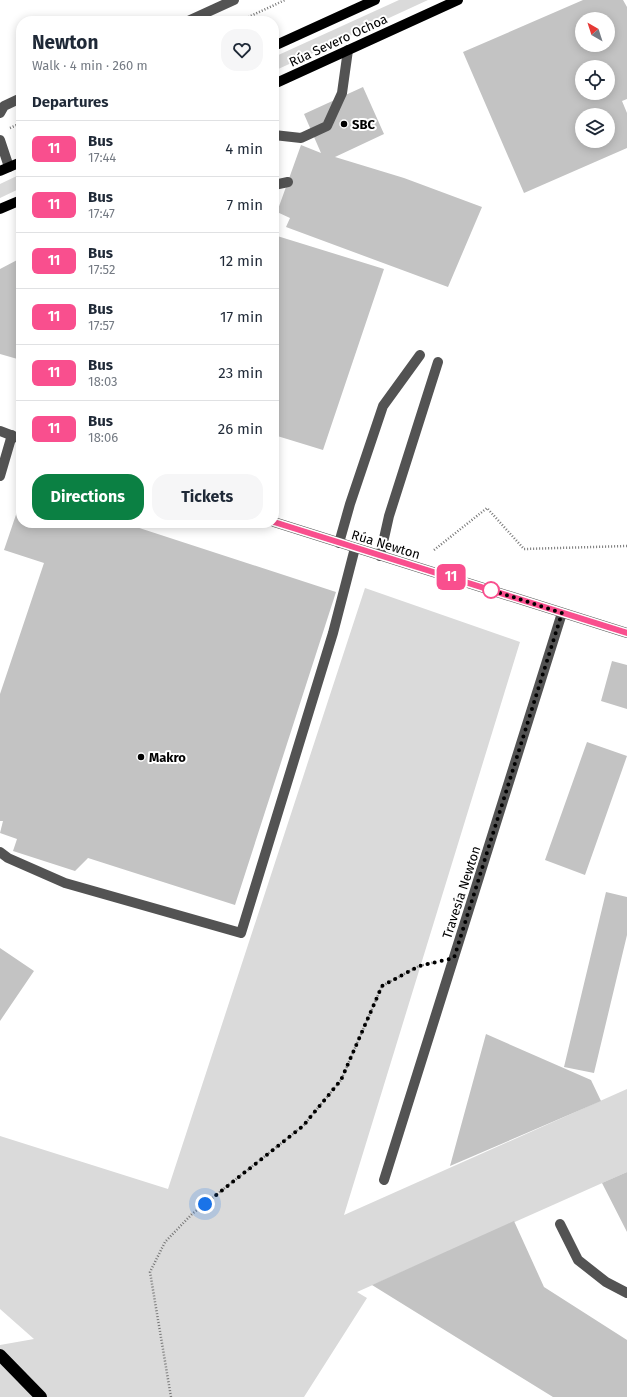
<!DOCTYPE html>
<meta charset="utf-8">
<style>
:root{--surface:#fff;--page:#f6f6f7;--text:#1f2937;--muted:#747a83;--line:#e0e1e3;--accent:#0b8043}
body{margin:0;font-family:"Fira Sans",sans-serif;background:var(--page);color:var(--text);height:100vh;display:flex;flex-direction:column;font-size:15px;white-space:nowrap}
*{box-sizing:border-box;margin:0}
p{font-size:13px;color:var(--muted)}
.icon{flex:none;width:22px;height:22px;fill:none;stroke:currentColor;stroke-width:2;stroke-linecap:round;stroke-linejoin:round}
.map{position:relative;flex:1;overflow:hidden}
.sheet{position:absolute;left:16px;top:16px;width:263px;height:512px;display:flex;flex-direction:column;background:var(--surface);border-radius:16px;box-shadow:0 2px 10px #0003}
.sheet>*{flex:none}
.badge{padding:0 8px;border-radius:6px;font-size:14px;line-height:26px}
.needle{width:26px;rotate:321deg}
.tools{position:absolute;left:575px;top:12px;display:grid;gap:8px}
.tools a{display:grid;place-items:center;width:40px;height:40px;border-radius:50%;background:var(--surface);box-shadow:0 2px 10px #0003;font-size:20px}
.you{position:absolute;width:20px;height:20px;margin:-10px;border:3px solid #fff;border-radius:50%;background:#1a73e8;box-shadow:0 0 0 6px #1a73e833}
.map>.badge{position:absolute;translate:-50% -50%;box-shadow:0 0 0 2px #fff}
h2{padding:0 16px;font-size:15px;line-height:36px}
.round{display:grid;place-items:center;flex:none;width:42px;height:42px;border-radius:16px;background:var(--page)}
.headline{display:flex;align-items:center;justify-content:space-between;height:68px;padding:0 16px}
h1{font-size:19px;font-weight:700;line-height:30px}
.cta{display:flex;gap:8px;margin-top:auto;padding:8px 16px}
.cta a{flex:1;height:46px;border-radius:16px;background:var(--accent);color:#fff;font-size:16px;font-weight:700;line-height:46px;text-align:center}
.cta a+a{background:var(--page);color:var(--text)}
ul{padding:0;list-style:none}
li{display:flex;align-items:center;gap:12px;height:56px;padding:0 16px;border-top:1px solid var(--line)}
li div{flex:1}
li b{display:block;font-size:15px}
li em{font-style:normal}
li .badge{min-width:44px;font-weight:700;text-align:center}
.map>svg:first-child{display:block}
</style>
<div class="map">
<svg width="627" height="1397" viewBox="0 0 627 1397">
<rect width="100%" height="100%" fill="#fff"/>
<!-- green -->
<path fill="#dadada" d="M399 0H428L274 71V57Z
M21 174V188L0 198V184Z
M365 588 520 642 344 1215 627 1089V1172L357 1292 367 1298 304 1397H0V1345L34 1339 0 1309V1136L168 1189Z"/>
<!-- building -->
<path fill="#c3c3c3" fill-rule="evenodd" d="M583 0H623L627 7V99L622 101 627 113V148L524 193 463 52ZM582 19H608V45H582ZM582 67H608V93H582ZM582 115H608V141H582Z
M363 87 384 134 335 157 404 178 482 207 448 287 286 227 290 218 277 212 301 145 321 153 304 114Z
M274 235 384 269 323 450 274 435Z
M21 258V360L0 354V269Z
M21 500V523H124L336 592 235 905 88 858 75 871 13 851 17 839 0 833 3 821H0V694L44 563 4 550Z
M612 661 627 665V709L601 701Z
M587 742 627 756 585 875 545 860Z
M606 892 627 897V935L594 1073 564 1067Z
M0 948 34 971 0 1021Z
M486 1034 591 1080 601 1101 450 1166Z
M627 1172V1232L602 1183Z
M514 1221 544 1287 627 1340V1397H553L372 1285Z"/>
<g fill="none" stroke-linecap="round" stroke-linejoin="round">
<!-- path -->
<path stroke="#757575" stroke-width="2.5" stroke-dasharray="1 2" stroke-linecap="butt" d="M240 21 285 0
M10 128 21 123
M434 550 487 508 524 549 627 546
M171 1397 150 1272 165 1242 192 1214 303 1126 341 1080 382 986 419 966 436 962"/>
<!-- minor -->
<path stroke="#535353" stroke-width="10" d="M188 21 234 0
M0 113 4 106 21 98
M274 135 301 138 327 126 342 93 348 50
M0 140 9 167
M274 185 288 182
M0 431 21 439
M0 476 12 435
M274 522 627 633
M339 543 350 504 383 406 420 355
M380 556 389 516 438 362
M0 852 8 858 65 883 241 933 333 633 355 548
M384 1180 562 613
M560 1224 578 1260 606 1282 627 1293"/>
<!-- major -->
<path stroke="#000" stroke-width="10" d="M274 46 375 0
M274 84 458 0
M0 171 21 162
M0 209 21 200"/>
<!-- highway -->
<path stroke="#000" stroke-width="12" d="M0 1355 41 1397"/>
</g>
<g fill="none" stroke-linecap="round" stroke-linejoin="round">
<defs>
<path id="line" d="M274 522 627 633"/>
</defs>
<!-- line casing -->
<use href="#line" stroke="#fff" stroke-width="9"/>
<!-- line -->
<use href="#line" stroke="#f94f8e" stroke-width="6"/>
<!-- walk -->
<path stroke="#000" stroke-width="4" stroke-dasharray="0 7.2" d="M205 1204 303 1126 341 1080 382 986 419 966 454 958 562 613 488 589 491 590"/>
</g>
<!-- markers -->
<g fill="#000" stroke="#fff" stroke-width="1.5">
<circle cx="344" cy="124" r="4"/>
<circle cx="141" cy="757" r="4"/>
</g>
<circle fill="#fff" stroke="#f94f8e" stroke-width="2" cx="491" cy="590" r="8"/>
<g text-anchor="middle" stroke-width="4" stroke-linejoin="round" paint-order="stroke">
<!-- street labels -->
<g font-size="13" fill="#000" stroke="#fff">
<text transform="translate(338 40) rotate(-25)" y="5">Rúa Severo Ochoa</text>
<text transform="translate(386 544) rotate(17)" y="5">Rúa Newton</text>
<text transform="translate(461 892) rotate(-72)" y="5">Travesía Newton</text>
</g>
<!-- poi labels -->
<g font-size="13" font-weight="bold" fill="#000" stroke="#fff" text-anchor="start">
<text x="352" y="129">SBC</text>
<text x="149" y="762">Makro</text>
</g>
</g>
</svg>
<div class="tools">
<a><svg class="needle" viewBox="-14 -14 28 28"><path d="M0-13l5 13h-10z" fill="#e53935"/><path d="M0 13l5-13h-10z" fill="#747a83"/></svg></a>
<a><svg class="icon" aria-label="locate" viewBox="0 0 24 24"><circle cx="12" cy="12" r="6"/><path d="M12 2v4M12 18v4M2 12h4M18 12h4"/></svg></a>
<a><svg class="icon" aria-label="layers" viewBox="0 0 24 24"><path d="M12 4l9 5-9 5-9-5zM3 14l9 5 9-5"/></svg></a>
</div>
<div class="you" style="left:205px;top:1204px"></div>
<b class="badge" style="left:451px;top:577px;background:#f94f8e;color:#fff">11</b>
<section class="sheet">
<div class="headline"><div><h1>Newton</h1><p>Walk · 4 min · 260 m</p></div><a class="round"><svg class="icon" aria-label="heart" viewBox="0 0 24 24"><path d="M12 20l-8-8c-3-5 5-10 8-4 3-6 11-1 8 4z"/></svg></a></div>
<h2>Departures</h2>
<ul>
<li><span class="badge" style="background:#f94f8e;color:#fff">11</span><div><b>Bus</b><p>17:44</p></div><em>4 min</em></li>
<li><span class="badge" style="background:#f94f8e;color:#fff">11</span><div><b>Bus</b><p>17:47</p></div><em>7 min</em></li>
<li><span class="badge" style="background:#f94f8e;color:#fff">11</span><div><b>Bus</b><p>17:52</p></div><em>12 min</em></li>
<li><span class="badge" style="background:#f94f8e;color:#fff">11</span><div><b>Bus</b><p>17:57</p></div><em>17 min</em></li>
<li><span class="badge" style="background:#f94f8e;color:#fff">11</span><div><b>Bus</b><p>18:03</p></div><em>23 min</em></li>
<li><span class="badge" style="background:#f94f8e;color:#fff">11</span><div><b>Bus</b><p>18:06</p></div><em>26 min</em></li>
</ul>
<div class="cta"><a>Directions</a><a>Tickets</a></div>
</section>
</div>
